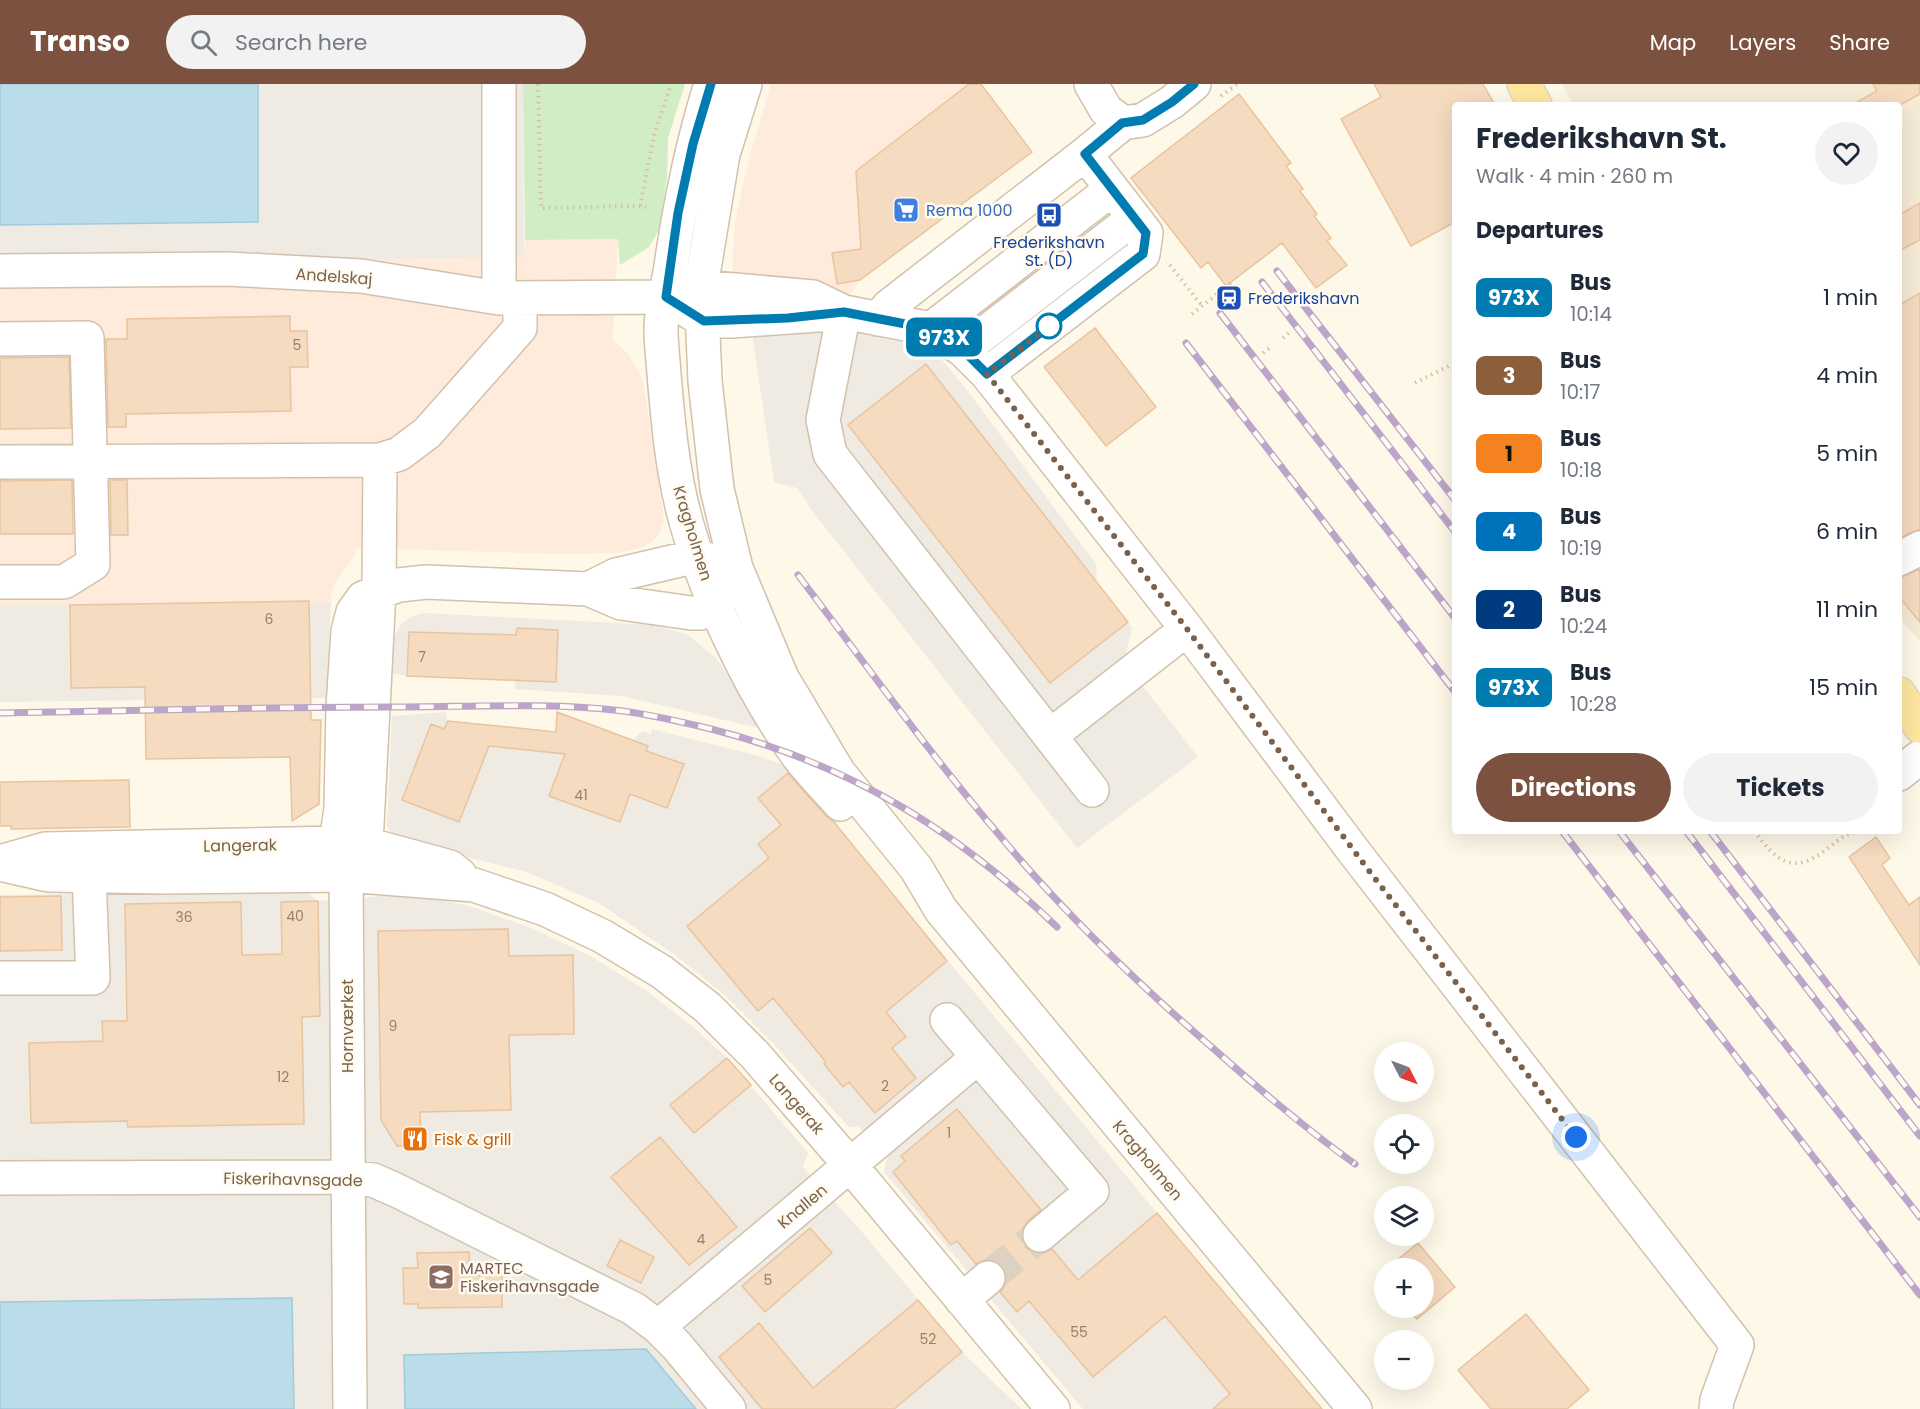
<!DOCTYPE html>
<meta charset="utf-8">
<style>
:root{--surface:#fff;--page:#f2f2f3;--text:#1f2937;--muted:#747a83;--accent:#7c513f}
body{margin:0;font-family:Poppins,sans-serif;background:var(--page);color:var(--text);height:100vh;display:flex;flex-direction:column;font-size:22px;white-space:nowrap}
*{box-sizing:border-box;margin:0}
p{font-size:20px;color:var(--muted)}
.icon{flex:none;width:33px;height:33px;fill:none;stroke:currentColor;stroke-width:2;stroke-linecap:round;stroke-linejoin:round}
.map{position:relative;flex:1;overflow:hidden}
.sheet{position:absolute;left:1452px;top:18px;width:450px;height:732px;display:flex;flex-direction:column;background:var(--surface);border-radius:6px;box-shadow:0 6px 24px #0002}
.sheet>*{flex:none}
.badge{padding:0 12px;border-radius:9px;font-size:21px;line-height:39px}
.needle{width:39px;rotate:132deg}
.fabs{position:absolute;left:1374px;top:958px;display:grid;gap:12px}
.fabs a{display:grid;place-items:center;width:60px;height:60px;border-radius:50%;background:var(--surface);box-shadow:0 6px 24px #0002;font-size:30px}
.you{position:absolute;width:30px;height:30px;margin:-15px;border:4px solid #fff;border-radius:50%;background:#1a73e8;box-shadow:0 0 0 9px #1a73e833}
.map>.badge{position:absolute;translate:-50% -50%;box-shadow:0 0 0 3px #fff}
h2{padding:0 24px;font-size:22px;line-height:54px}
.round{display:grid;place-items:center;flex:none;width:63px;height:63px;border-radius:32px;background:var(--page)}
.head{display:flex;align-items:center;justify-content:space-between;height:102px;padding:0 24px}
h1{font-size:28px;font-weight:700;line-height:45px}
.primary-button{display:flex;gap:12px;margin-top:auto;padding:12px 24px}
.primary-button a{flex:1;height:69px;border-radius:36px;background:var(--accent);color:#fff;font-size:24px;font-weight:700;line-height:69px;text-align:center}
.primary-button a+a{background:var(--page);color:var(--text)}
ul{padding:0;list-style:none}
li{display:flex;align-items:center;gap:18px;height:78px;padding:0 24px}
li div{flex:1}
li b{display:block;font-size:22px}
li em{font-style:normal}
li .badge{min-width:66px;font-weight:700;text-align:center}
header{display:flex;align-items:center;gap:36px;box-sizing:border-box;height:84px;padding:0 30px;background:var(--accent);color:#fff}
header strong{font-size:28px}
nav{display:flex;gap:33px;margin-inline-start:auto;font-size:21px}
.search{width:420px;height:54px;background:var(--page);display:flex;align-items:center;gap:15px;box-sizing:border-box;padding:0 21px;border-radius:33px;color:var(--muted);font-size:22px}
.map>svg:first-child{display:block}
</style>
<header>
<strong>Transo</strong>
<div class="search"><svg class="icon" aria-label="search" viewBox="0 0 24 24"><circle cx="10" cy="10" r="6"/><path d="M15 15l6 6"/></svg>Search here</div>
<nav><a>Map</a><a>Layers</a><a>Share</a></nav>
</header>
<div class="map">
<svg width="1920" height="1325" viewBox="0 0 1920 1325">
<rect width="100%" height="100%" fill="#fef8e9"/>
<!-- residential -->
<path fill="#f6ebd7" d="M1562 0H1920V557L1899 534V21H1573Z"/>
<!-- commercial -->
<path fill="#feebdc" d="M771 0H981L1032 68 860 196 848 214 732 192 735 138 748 78Z
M618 155 613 256 629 271 643 296 664 435 660 448 652 458 643 463 619 469 562 470 356 464 354 473 337 495 332 505 331 519 131 522 0 521V181L524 173 525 156Z"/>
<!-- industrial -->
<path fill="#efeae2" d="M256 0H523L524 173 0 181V141L258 138Z
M811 244 862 250 922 263 941 275 964 302 1096 480 1097 499 1132 544 1124 578 1198 673 1077 764 813 428 797 404 774 398 752 248Z
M331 519 326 614 0 618V521Z
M424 529 655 541 688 551 717 575 763 645 622 612 515 605V596L407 592 392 589 393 558 395 550 402 539 413 532Z
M446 628 448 637 555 648 557 635 578 636 633 656 642 647 651 650 652 645 755 671 787 682 1157 1129 1322 1325H1083L884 1088 887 1074 859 1043H849L771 957 726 912 674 870 597 818 526 788 402 757 393 752 387 742 392 632Z
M388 805 469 822 534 845 592 873 647 907 692 942 727 974 808 1069 803 1083 862 1148 962 1268 1021 1325H696L646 1265 405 1271V1325H294L292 1214 0 1218V811L305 807 318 817 374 813Z"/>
<!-- green -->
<path fill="#d1edc6" d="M523 0H685L668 54 667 93 659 146 649 163 620 181 618 155 525 156Z"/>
<!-- water -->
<path fill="#bbdde9" stroke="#a1cbdc" stroke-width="1.5" d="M0 0H258V138L0 141Z
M292 1214 294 1325H0V1218Z
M646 1265 696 1325H405L404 1271Z"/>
<!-- building -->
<path fill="#f5dbbf" stroke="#e9c49e" stroke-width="1.5" d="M969 0H981L1032 68 860 196 837 200 832 169 861 165 856 87Z
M1374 0H1483L1495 21H1455V138L1411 162 1341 35 1381 13Z
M1873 0H1920V10L1900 21H1852L1877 7Z
M1239 10 1291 79 1286 82 1303 105 1300 107 1317 130 1314 132 1331 154 1327 157 1347 181 1316 204 1282 159 1226 202 1208 178 1201 184 1131 94Z
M1920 119V156L1899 167V131Z
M1920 209V445L1899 454V221Z
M290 232V247H307L308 283H290L291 327 126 330V343H108L106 255H127V235Z
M1095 244 1156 323 1106 362 1044 283Z
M69 273 71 344 0 345V274Z
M926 280 1128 538 1050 599 848 341Z
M72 396 73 450H0V397Z
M110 396H127L128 451H111Z
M1920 485V538L1899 513V494Z
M309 517 311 636H321L319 720 292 737 290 673 146 675 145 603 71 604 70 521Z
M517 544 558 546 556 598 407 592 409 548 516 551Z
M557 628 648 662 646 667 684 680 667 724 630 710 620 738 549 712 565 670 489 662 459 738 402 716 431 640 444 645 448 637 556 648Z
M788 689 826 732 834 738 947 877 886 928 906 953 892 964 916 994 875 1029 849 998 843 1003 824 980 826 978 773 914 758 927 687 842 769 774 758 760 781 741 758 714Z
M129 696 130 743 11 745V742H0V698Z
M1876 753 1890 774 1882 781 1909 821 1920 813V881L1849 773Z
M61 812 62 866 0 867V813Z
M318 817 320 932 302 933 304 1040 128 1043 127 1037 31 1039 29 959 103 957 102 937H127L125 820 241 818 242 871 282 870 281 818Z
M508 845 509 872 573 871 574 950 509 951 511 1026 420 1028 421 1062H397L381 1036 378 847Z
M727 974 751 1001 694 1049 670 1021Z
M957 1025 1041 1126 1028 1137 1023 1144 1022 1154 1026 1164 1033 1168 1043 1169 1052 1165 1078 1196 1157 1129 1322 1325H1213L1230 1310 1165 1232 1093 1293 1029 1217 1017 1228 1000 1208 1005 1201 1006 1191 1002 1181 994 1176H985L976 1180 957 1157 951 1161 893 1088 905 1077 901 1072Z
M660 1053 737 1143 689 1181 611 1093Z
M810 1144 832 1169 765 1228 742 1202Z
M620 1156 654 1173 641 1199 607 1182Z
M1418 1159 1455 1203 1417 1235 1407 1224H1424V1185H1386Z
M469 1168 470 1192 502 1191V1223L418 1224V1220H404L403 1184H418L417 1169Z
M918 1216 962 1268 894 1325H762L719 1273 759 1239 813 1304Z
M1526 1230 1589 1306 1567 1325H1491L1458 1286Z"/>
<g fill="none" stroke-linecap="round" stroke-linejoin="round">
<!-- minor-tunnel -->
<path stroke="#ddd2c1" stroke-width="33" stroke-dasharray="33 16" stroke-linecap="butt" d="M988 1194 1040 1151"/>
<defs>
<path id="minor" d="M499 0V214
M711 0C692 60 680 120 671 182 668 202 661 224 661 245 661 260 663 275 664 290 668 337 672 384 684 430 705 510 749 604 798 672 811 689 826 704 840 720
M745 0 723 70 701 203 705 297 717 405 736 484 782 594 839 689 916 784 941 826 1355 1325
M1091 0 1106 26 1123 39
M1123 39 1143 36 1172 18 1194 0
M0 187 228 185 361 192 499 214 666 213 701 203 813 213 844 228 931 245 963 266 987 290 1187 545 1355 769 1737 1261 1717 1316 1716 1325
M685 225 704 237H732L831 230
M844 228 823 336 830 370 1092 706
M878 235 889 222 1085 70 1123 39
M931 245 1112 105
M0 255 87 254 93 480 64 498H0
M963 266 1134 134
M987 290 1143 170 1146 149 1085 70
M0 378 380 376 399 370 427 349 520 244V214
M1899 475 1920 464
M588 505 616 491 697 472 718 479
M1050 652 1187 545
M1899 690 1920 673
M355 777 366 760 379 507 380 376
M0 778 45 765 336 759 366 760 450 783 460 791
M0 780 48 791 166 793 346 791 474 801 545 825 602 852 662 888 708 924 755 971 850 1081 1053 1325
M0 894H93L89 792
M947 936 1092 1107 1040 1151
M0 1094 348 1093 373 1096 396 1106 634 1225 658 1243 677 1262 729 1325
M962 1216 988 1194
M658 1243 978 973
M350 1325 346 791 336 759 341 725 343 623 348 547 353 528 363 514 399 501 426 498 588 505 621 519 691 529H701L716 523 736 484"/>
<path id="major" d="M1524 0 1535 21
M1899 610 1920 642"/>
</defs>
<!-- minor casing -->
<use href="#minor" stroke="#d2c1ad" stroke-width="36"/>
<!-- major casing -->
<use href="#major" stroke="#ddd6d0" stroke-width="36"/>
<!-- path -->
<path stroke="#dbbfa1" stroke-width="4" stroke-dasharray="1.5 4.5" stroke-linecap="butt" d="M538 0 541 124 640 122 651 124
M1221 12 1237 0
M640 122 654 51 671 0
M1170 181 1202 222
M1192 230 1231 199
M1283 254 1291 247
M1263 269 1272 262
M1415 299 1455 279
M1754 747C1777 777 1792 792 1827 765 1838 756 1846 749 1859 747"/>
<!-- minor -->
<use href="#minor" stroke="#fff" stroke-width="33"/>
<!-- major -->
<use href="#major" stroke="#ffe79f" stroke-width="33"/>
<defs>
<path id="rail" d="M1277 187 1455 416
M1262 198 1455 448
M1220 229 1455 534
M1186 259 1455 608
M798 491C864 578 929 669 1000 752 1065 830 1138 900 1215 966 1260 1006 1306 1045 1355 1080
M0 629C131 627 262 623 393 623 467 623 550 618 623 627 653 631 682 638 711 645 849 680 955 745 1057 843
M1562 747 1920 1211
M1619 747 1920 1133
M1686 747 1920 1052
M1710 747 1920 1021"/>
</defs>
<!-- rail casing -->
<use href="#rail" stroke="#bda5ca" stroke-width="7"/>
<!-- rail -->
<use href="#rail" stroke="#fffbf1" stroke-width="4.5" stroke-dasharray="14" stroke-linecap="butt"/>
</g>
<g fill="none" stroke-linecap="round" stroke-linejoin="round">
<defs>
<path id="line" d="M711 0 693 60 678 129 666 213 704 237 788 234 844 228 931 245 963 266 987 290 1143 170 1146 149 1085 70 1122 39 1143 36 1172 18 1194 0"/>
</defs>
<!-- line casing -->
<use href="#line" stroke="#fff" stroke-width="14"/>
<!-- line -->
<use href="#line" stroke="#007cb0" stroke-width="9"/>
<!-- walk -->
<path stroke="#7b614a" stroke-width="6" stroke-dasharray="0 10.8" d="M1049 242 1052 240 987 290 1187 545 1370 788 1576 1053"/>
</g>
<!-- icons -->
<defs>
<symbol id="supermarket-square" viewBox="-11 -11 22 22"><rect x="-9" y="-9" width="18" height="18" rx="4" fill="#3f7fe0" stroke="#fffbf1"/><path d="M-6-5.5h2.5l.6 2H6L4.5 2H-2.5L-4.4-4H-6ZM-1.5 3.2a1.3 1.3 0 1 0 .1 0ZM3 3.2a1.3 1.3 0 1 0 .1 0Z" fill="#fff"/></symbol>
<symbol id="bus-square" viewBox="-11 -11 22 22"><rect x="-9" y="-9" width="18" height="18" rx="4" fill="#1a4fb4" stroke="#fffbf1"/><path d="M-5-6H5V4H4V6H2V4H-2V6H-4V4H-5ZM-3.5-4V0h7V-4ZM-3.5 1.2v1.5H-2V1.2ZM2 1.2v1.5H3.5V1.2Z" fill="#fff"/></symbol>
<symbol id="station-square" viewBox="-11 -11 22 22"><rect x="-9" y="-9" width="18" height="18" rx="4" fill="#1a4fb4" stroke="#fffbf1"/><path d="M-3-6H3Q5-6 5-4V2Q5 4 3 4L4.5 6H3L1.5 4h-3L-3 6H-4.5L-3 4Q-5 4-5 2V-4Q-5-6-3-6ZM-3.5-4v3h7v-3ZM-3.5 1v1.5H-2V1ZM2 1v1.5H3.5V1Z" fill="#fff"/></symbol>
<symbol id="restaurant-square" viewBox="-11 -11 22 22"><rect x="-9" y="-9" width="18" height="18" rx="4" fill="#e8710a" stroke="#fffbf1"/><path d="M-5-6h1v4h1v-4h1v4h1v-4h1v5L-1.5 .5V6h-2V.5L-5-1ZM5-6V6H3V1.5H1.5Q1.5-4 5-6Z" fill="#fff"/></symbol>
<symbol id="university-square" viewBox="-11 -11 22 22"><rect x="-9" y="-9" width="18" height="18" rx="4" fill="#8d6e63" stroke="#fffbf1"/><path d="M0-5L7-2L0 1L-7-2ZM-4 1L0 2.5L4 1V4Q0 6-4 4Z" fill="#fff"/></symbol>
</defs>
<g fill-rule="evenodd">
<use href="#supermarket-square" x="891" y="111" width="30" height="30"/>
<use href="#bus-square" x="1034" y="116" width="30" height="30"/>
<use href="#station-square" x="1214" y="199" width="30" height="30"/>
<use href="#restaurant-square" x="400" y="1040" width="30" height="30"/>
<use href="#university-square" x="426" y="1178" width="30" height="30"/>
</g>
<!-- markers -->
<circle fill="#fff" stroke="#007cb0" stroke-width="3" cx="1049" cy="242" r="12"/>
<g text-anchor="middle" stroke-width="5" stroke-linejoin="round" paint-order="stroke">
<!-- number labels -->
<g font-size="14" fill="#9a8067">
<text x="297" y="266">5</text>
<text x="269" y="540">6</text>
<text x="422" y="578">7</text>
<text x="581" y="716">41</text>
<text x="295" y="837">40</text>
<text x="184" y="838">36</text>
<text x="393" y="947">9</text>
<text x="283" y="998">12</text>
<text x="885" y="1007">2</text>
<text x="949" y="1054">1</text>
<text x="701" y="1160">4</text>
<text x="768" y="1201">5</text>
<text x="1079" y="1253">55</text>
<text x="928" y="1260">52</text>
</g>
<!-- shop labels -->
<g font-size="16" fill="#366cbe" stroke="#fffbf1" text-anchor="start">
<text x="926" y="132">Rema 1000</text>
</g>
<!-- transit labels -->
<g font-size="16" fill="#164399" stroke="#fffbf1">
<text x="1049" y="164">Frederikshavn<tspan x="1049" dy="18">St. (D)</tspan></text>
<text x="1248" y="220" text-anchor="start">Frederikshavn</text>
</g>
<!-- street labels -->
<g font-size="16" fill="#7b614a" stroke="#fffbf1">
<text transform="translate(334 192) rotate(4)" y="6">Andelskaj</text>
<text transform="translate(693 449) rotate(73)" y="6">Kragholmen</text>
<text transform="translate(240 761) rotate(-1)" y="6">Langerak</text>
<text transform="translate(347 942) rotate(-90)" y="6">Hornværket</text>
<text transform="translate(797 1020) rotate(49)" y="6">Langerak</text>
<text transform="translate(1148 1076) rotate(50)" y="6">Kragholmen</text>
<text transform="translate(293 1095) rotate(1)" y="6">Fiskerihavnsgade</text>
<text transform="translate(802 1122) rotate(-40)" y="6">Knallen</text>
</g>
<!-- food labels -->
<g font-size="16" fill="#c56008" stroke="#fffbf1" text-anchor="start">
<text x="434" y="1061">Fisk &amp; grill</text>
</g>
<!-- education labels -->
<g font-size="16" fill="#785e54" stroke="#fffbf1" text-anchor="start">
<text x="460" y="1190">MARTEC<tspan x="460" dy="18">Fiskerihavnsgade</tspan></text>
</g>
</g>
</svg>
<div class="fabs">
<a><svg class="needle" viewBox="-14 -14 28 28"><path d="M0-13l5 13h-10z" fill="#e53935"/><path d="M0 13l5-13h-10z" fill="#747a83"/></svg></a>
<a><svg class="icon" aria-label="locate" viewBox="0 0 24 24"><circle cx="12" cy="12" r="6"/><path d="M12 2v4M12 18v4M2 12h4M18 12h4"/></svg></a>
<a><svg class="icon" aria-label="layers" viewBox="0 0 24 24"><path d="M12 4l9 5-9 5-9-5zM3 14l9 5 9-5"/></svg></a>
<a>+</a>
<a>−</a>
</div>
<div class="you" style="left:1576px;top:1053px"></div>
<b class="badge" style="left:944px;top:253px;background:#007cb0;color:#fff">973X</b>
<section class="sheet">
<div class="head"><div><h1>Frederikshavn St.</h1><p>Walk · 4 min · 260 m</p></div><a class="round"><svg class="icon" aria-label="heart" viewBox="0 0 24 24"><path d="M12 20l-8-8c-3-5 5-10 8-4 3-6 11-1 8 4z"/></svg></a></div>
<h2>Departures</h2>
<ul>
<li><span class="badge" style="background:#007cb0;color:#fff">973X</span><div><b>Bus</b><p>10:14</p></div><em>1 min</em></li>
<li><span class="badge" style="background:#8b5e3c;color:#fff">3</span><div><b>Bus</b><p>10:17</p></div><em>4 min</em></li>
<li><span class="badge" style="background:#f58220;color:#111">1</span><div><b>Bus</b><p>10:18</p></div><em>5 min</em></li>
<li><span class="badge" style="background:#0072bc;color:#fff">4</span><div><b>Bus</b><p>10:19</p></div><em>6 min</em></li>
<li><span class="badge" style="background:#003b80;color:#fff">2</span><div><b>Bus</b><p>10:24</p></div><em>11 min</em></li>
<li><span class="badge" style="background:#007cb0;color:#fff">973X</span><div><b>Bus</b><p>10:28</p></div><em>15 min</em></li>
</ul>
<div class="primary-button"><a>Directions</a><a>Tickets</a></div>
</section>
</div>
